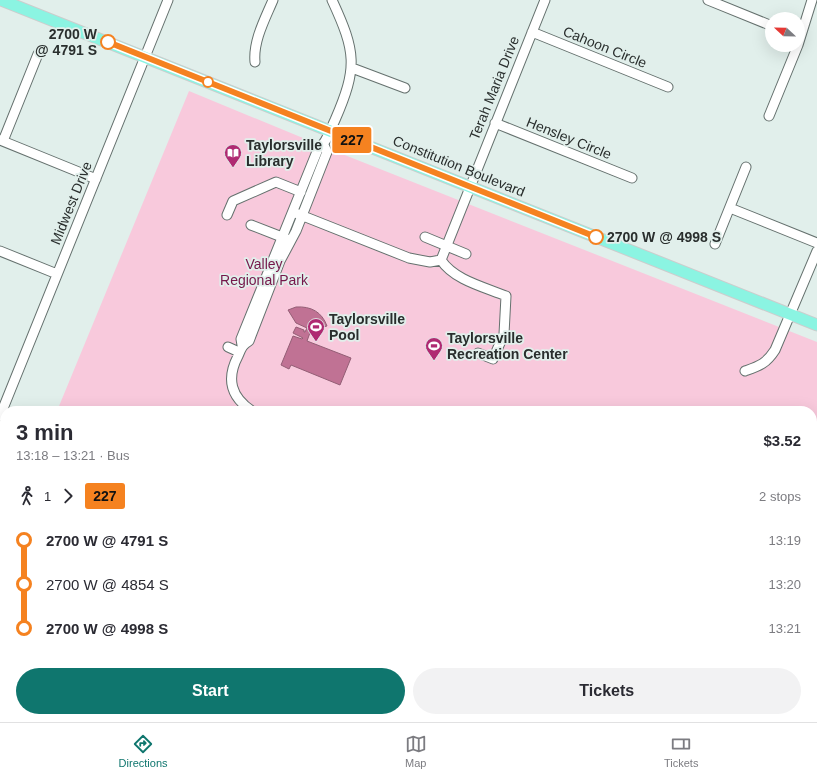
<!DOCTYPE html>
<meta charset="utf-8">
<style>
:root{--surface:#fff;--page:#f2f2f3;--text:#2b2b33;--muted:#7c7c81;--line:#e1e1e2;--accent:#0f766e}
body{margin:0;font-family:Helvetica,sans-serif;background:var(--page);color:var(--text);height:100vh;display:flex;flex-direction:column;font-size:15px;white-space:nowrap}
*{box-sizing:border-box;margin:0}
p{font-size:13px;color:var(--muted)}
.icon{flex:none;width:22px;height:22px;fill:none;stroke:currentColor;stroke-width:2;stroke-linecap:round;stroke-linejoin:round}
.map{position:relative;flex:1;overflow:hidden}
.details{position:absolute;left:0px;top:406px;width:817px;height:316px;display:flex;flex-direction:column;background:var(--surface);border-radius:16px 16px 0 0;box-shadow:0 4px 16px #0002}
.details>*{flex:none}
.badge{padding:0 8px;border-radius:3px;font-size:14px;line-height:26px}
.needle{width:26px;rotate:292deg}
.fabs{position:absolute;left:765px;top:12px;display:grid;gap:8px}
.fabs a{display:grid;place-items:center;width:40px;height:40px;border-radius:50%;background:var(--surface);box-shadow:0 4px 16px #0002;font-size:20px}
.map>.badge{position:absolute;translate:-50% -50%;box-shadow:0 0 0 2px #fff}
.legs{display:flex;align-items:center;gap:6px;height:44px;padding:0 16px;font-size:13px}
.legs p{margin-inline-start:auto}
.overview{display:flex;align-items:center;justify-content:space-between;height:68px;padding:0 16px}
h1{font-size:22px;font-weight:600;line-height:30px}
.cta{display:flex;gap:8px;margin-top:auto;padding:8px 16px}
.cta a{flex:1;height:46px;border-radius:24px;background:var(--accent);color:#fff;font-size:16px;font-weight:600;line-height:46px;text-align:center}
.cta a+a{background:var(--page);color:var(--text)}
ul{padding:0 16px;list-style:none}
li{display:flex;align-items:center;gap:14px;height:44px;font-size:15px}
li i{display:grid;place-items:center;width:6px;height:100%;margin:0 5px;background:currentColor}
li i::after{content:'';width:10px;height:10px;margin:-5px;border:3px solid;border-radius:50%;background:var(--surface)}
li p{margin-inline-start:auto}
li:first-child i{background:linear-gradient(#0000 50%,currentColor 0)}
li:last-child i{background:linear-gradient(currentColor 50%,#0000 0)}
.tabs{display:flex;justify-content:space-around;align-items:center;height:56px;border-top:1px solid var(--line);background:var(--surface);font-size:11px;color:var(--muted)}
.tabs a{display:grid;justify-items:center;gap:2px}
.tabs .current{color:var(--accent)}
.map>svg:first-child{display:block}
</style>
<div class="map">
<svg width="817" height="722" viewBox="0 0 817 722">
<rect width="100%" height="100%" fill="#e1efeb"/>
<!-- green -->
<path fill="#f8c9dc" d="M189 91 332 150 817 342V722H120L108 717H812V411H57Z
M5 539V675L0 673V551Z"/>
<!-- forest -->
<path fill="#d98aac" d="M441 717H483L481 722H440Z"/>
<!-- water -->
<path fill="#c07294" stroke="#935e75" d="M296 307C311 306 322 312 327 326L311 330 307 341 351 358 340 385 291 365 289 369 281 365 293 336 302 339 303 338 293 333 296 327 304 330V332H305L307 328 296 323 288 310Z"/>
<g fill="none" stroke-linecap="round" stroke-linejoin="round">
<defs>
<path id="minor" d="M708 0 772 26
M532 32 668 87
M798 45 812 0
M255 62C253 41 265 19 273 0
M352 68 405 88
M769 116 798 45
M495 123 632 178
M0 140 96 179
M3 141 38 54
M730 208 817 243
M293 212 409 258 430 262 441 260C454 280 484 287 506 296L504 334 493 359 478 353
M227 215 233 201 276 182 301 192
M251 225 287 239
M425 237 466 254
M715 244 746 167
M0 251 57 274
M441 260 545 0
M242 345 241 339 318 149C327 143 330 130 335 120 358 67 356 52 332 0
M228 347 239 352
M745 371C759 366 766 364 775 350L817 251
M252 411C231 397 226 379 238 356 241 349 242 345 249 341L280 261 296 231 327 152 324 145
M0 416 168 0"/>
<path id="major" d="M1 0 817 325"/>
</defs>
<!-- minor casing -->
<use href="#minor" stroke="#65716e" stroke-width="11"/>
<!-- major casing -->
<use href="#major" stroke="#cccdcd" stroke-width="13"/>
<!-- minor -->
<use href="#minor" stroke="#fff" stroke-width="9"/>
<!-- major -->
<use href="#major" stroke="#8bf4e2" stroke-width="11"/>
</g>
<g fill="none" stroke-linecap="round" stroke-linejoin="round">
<defs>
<path id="line-1" d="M108 42 596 237"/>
</defs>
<!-- line-1 casing -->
<use href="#line-1" stroke="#fff" stroke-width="9"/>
<!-- line-1 -->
<use href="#line-1" stroke="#f58220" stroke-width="6"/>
</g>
<!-- icons -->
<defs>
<symbol id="library-pin" viewBox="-11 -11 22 30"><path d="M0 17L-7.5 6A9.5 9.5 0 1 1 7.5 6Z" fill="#af2a72" stroke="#e1efeb"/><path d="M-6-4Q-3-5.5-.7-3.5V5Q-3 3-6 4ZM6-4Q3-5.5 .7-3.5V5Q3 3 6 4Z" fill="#fff"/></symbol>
<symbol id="stadium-pin" viewBox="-11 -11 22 30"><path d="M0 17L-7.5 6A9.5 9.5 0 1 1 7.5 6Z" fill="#af2a72" stroke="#e1efeb"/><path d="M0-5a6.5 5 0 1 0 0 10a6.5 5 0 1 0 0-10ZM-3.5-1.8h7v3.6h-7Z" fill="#fff"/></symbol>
</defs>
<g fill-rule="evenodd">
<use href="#library-pin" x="223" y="143" width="20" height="27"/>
<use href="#stadium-pin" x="306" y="317" width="20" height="27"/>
<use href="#stadium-pin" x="424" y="336" width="20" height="27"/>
</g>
<!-- markers -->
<g fill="#fff" stroke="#f58220" stroke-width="2">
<circle cx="108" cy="42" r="7"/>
<circle cx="208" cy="82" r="5"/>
<circle cx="596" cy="237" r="7"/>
</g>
<g text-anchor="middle" stroke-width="3.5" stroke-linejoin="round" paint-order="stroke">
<!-- stop labels -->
<g font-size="14" font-weight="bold" fill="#292e2d" stroke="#e1efeb" text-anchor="end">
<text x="97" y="39">2700 W<tspan x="97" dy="16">@ 4791 S</tspan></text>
<text x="607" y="242" text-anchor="start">2700 W @ 4998 S</text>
</g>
<!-- street labels -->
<g font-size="14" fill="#292e2d" stroke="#e1efeb">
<text transform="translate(605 47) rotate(22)" y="5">Cahoon Circle</text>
<text transform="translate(494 88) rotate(-68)" y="5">Terah Maria Drive</text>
<text transform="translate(569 138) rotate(22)" y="5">Hensley Circle</text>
<text transform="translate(459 166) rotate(22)" y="5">Constitution Boulevard</text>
<text transform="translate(71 203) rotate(-68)" y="5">Midwest Drive</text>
</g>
<!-- poi labels -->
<g font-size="14" font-weight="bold" fill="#292e2d" stroke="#e1efeb" text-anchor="start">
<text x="246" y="150">Taylorsville<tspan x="246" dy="16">Library</tspan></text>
<text x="329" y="324">Taylorsville<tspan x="329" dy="16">Pool</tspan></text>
<text x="447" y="343">Taylorsville<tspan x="447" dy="16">Recreation Center</tspan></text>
</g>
<!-- park labels -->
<g font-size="14" fill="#75174a" stroke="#e1efeb">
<text x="264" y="269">Valley<tspan x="264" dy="16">Regional Park</tspan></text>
</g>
</g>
</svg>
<div class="fabs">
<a><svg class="needle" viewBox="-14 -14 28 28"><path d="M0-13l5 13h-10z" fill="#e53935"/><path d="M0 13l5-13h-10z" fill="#7c7c81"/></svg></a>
</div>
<b class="badge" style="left:352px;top:140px;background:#f58220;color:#111">227</b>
<section class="details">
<div class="overview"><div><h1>3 min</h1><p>13:18 – 13:21 · Bus</p></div><b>$3.52</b></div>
<div class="legs"><svg class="icon" aria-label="walk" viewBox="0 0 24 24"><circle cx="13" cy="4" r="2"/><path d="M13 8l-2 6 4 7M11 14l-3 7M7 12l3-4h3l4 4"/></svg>1<svg class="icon" aria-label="forward" viewBox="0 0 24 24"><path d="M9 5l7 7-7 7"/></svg><b class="badge" style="background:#f58220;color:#111">227</b><p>2 stops</p></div>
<ul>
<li><i style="color:#f58220"></i><b>2700 W @ 4791 S</b><p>13:19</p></li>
<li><i style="color:#f58220"></i><span>2700 W @ 4854 S</span><p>13:20</p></li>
<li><i style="color:#f58220"></i><b>2700 W @ 4998 S</b><p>13:21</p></li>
</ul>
<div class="cta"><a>Start</a><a>Tickets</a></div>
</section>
</div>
<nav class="tabs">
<a class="current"><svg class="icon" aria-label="directions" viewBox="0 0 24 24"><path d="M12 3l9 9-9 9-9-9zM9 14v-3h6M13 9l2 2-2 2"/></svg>Directions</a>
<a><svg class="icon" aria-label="map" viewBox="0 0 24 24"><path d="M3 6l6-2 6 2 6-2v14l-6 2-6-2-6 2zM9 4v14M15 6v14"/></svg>Map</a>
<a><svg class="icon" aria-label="tickets" viewBox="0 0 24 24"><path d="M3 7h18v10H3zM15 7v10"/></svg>Tickets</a>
</nav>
